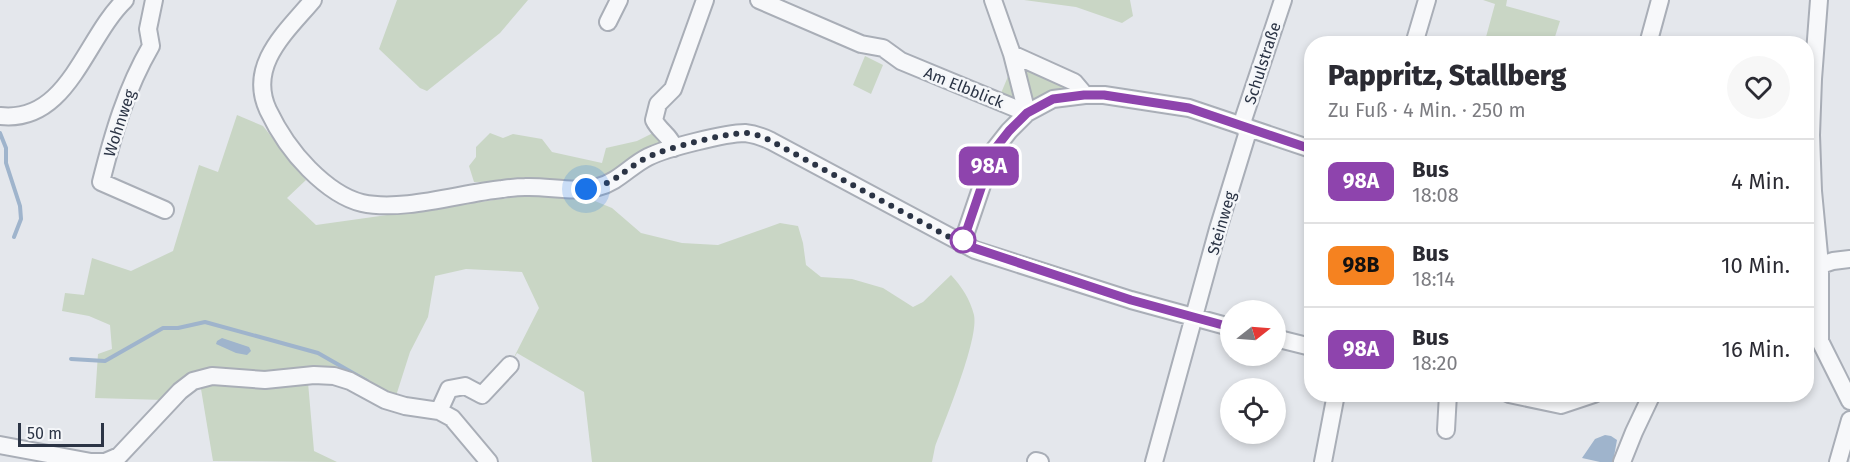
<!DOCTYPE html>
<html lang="de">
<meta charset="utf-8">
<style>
:root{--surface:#fff;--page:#f7f7f7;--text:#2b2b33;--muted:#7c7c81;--line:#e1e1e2}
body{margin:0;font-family:"Fira Sans",sans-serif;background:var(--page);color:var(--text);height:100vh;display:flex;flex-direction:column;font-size:22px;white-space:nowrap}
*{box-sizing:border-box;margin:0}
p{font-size:20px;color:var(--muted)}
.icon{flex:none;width:33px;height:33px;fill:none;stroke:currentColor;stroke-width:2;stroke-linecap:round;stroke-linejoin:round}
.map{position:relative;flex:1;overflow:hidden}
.panel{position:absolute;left:1304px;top:36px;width:510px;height:366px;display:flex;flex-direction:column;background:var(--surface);border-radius:24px;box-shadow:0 3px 9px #0003}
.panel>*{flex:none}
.badge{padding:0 12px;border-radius:9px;font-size:21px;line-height:39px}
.needle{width:39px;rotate:73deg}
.tools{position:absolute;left:1220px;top:300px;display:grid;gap:12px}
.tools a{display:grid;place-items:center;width:66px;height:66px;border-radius:50%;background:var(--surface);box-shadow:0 3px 9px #0003;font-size:30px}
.scale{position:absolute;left:18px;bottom:15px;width:86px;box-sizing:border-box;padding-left:6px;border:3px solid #2b3445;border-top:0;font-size:16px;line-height:21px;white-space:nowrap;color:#2b3445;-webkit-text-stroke:4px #f4f6f9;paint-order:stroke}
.you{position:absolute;width:30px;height:30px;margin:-15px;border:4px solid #fff;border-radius:50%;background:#1a73e8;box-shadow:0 0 0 9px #1a73e833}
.map>.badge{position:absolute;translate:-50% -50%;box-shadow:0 0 0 3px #fff}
.round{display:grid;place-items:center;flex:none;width:63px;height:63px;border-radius:32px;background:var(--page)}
.summary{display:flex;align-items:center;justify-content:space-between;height:102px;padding:0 24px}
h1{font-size:28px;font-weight:800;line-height:45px}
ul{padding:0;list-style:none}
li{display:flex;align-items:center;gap:18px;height:84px;padding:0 24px;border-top:2px solid var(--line)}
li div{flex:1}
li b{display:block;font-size:22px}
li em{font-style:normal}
li .badge{min-width:66px;font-weight:700;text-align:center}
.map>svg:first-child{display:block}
</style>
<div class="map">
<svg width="1850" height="462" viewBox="0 0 1850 462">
<rect width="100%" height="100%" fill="#e4e7ec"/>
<!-- green -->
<path fill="#c9d6c5" d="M397 0H528L500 33 427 91 420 88 379 49Z
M1024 0H1130L1133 16 1122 23 1076 7Z
M1483 0H1507L1506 6 1560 21 1553 43H1509L1486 37 1495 4Z
M865 56 883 65 871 94 853 85Z
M1021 62 1074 88 1037 100 1028 96Z
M1009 74 1019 98 1013 103 999 98Z
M237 115 263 126 306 180 287 198 316 225 523 196 590 199 612 208 641 233 682 243 718 245 780 223 798 226 803 243 806 265 821 277 852 279 883 288 913 307 923 302 951 275C962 287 970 299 974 315 979 339 945 420 935 447L932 462H592L584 392 517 353 510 365 539 308 522 272 466 269 435 276 428 317 410 352 395 399 307 371 314 451 337 462 213 461 200 383 164 400 95 398 98 354 112 349 110 325 89 316 62 311 65 293 84 295 92 258 131 271 173 251 199 165 218 172Z
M657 131 667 143 600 179 568 184 535 181 474 182 469 166 476 157V147L490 133 503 138 513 134 542 139 552 152 602 163 606 148 637 141Z"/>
<!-- water -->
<path fill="#9fb4cc" d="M222 338 249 347 251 351 247 355 236 353 216 344 217 341Z
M1605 435 1611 436 1617 440 1613 462H1600L1582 458 1595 439Z"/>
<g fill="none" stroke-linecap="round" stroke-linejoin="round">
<!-- stream -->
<path stroke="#9fb4cc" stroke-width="4" d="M0 133 6 148V163L20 206 21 219 14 237
M71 359 105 361 163 328H178L205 322 318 353 367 381"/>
<defs>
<path id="minor" d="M154 0 148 29 151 46C126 89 113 134 101 182L165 210
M313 0C287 31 247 65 268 110 278 131 292 152 309 169 324 184 341 198 362 203 403 212 461 193 502 189 510 188 517 187 525 187 549 186 574 193 598 187 618 182 630 166 648 157 666 148 726 133 745 133 754 134 763 137 771 141L975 250 1131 300 1230 327
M759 0 861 44 883 48 901 61 1027 113
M993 0 1012 54 1074 82 1085 95
M1819 0 1813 79 1811 135 1813 191 1820 265V341L1850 401
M608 22 619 0
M1414 44 1427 0
M1648 44 1660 0
M1012 54 1027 113
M0 116C68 124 85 38 125 0
M1241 126 1283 0
M674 148C671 136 659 131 654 120L658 104 673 89 705 0
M962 244 994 150 1009 131 1027 113 1053 99 1085 95H1104L1189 108 1311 149
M1806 270 1833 261 1850 259
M1275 338 1311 347
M1509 394 1561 405 1594 394
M439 411 449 389 465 386 482 395 510 365
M1446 430 1448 394
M0 445 91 462H105L119 456 180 391 193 381 212 376 265 380 314 375 334 376 350 381 385 400 405 406 439 411 452 418 489 462
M1036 461 1040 462
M1154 462 1218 229 1249 128
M1323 462 1336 394
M1622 462 1634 432 1652 394
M1838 462 1850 420"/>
</defs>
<!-- minor casing -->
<use href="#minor" stroke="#a9aeb7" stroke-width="20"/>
<!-- minor -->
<use href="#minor" stroke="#f7f8fa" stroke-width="16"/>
</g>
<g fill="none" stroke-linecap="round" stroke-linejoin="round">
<defs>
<path id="line" d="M1230 327 1131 300 962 244 994 150 1009 131 1027 113 1053 99 1084 95H1104L1189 108 1311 149"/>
</defs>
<!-- line casing -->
<use href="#line" stroke="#fff" stroke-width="14"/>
<!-- line -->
<use href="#line" stroke="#8e44ad" stroke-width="9"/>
<!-- walk -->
<path stroke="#2b3445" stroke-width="6" stroke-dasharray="0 10.8" d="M586 189C617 184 621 171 646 158 663 149 725 133 745 133 754 133 763 137 771 141L962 244 964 237 963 240"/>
</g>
<!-- markers -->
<circle fill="#fff" stroke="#8e44ad" stroke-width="3" cx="963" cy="240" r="12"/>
<g text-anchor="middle" stroke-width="5" stroke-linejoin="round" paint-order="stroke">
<!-- street labels -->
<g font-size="16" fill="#2b3445" stroke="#f4f6f9">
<text transform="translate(1262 63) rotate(-72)" y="6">Schulstraße</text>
<text transform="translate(964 87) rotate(22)" y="6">Am Elbblick</text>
<text transform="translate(119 123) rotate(-72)" y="6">Wohnweg</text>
<text transform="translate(1221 223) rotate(-74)" y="6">Steinweg</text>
</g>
</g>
</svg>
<div class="tools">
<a><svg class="needle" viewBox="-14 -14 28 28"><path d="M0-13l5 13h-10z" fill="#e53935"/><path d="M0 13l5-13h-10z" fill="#7c7c81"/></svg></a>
<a><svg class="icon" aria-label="locate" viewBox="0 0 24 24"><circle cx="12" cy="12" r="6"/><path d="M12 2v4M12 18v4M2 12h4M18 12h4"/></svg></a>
</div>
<div class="scale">50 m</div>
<div class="you" style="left:586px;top:189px"></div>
<b class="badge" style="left:989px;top:166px;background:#8e44ad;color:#fff">98A</b>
<section class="panel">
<div class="summary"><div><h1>Pappritz, Stallberg</h1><p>Zu Fuß · 4 Min. · 250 m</p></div><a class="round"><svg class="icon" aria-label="heart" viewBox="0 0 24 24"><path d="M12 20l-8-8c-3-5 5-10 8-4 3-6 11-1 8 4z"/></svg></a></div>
<ul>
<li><span class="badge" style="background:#8e44ad;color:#fff">98A</span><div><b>Bus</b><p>18:08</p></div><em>4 Min.</em></li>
<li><span class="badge" style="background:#f58220;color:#111">98B</span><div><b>Bus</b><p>18:14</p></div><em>10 Min.</em></li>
<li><span class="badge" style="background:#8e44ad;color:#fff">98A</span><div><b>Bus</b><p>18:20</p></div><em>16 Min.</em></li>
</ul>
</section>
</div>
